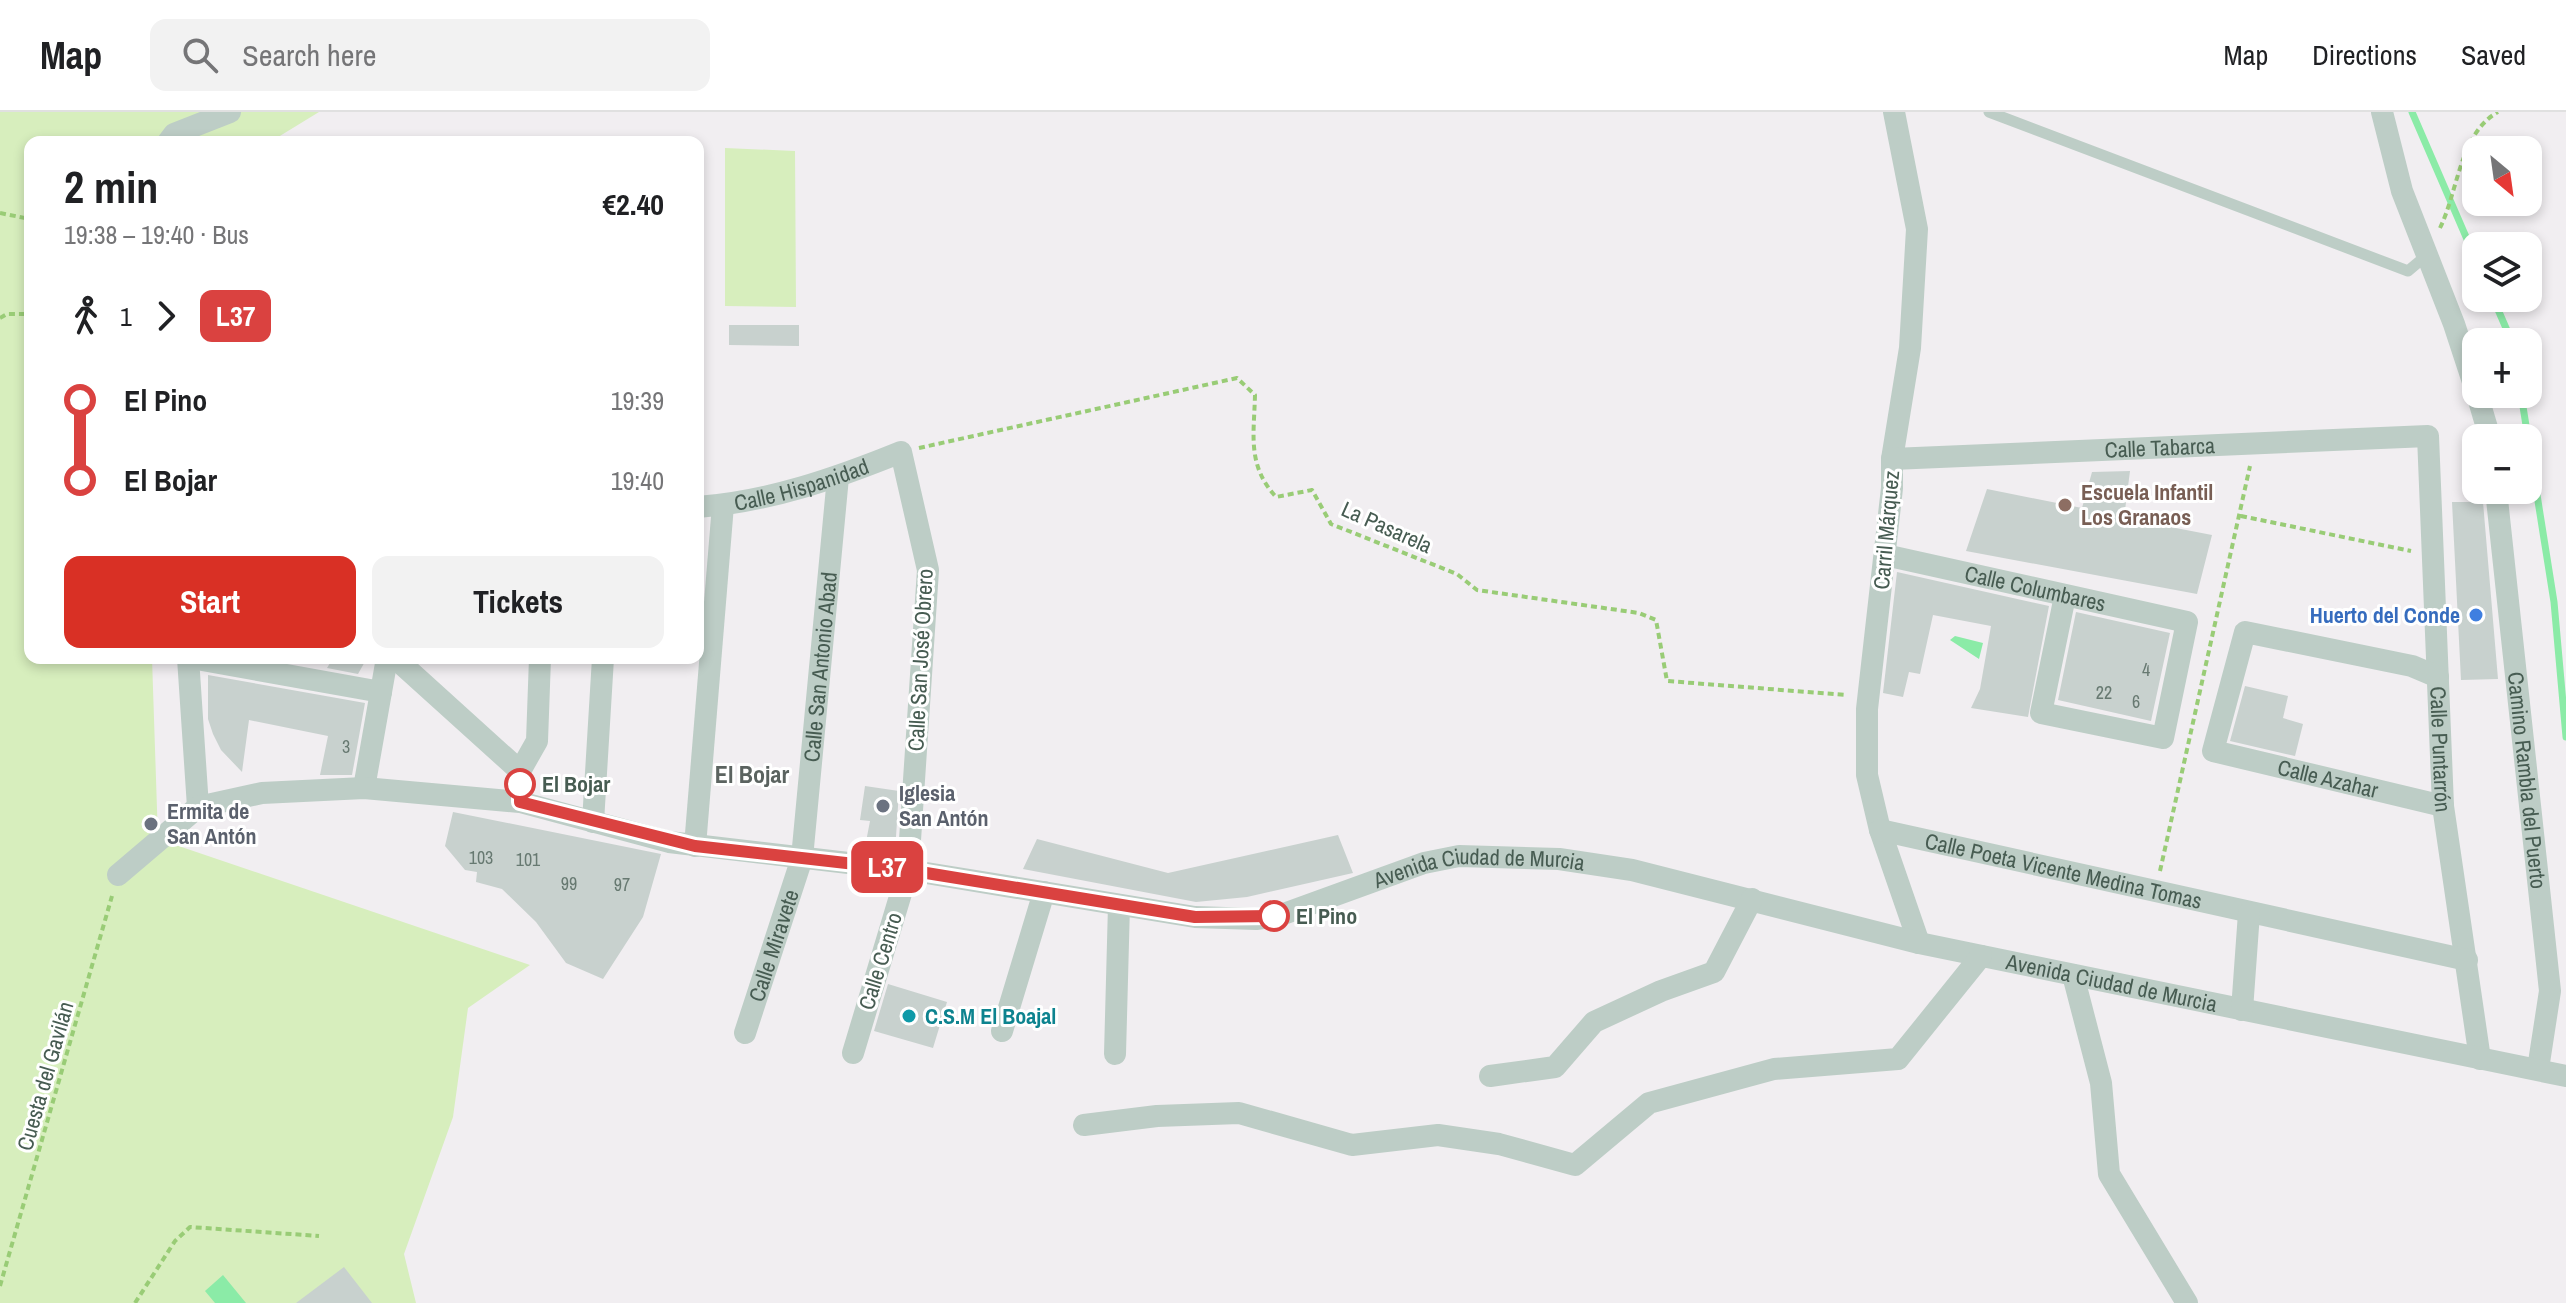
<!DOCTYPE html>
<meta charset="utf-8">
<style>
:root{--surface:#fff;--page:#f2f2f2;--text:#202124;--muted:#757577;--line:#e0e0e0;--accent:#d93025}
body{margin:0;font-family:"Archivo Narrow",sans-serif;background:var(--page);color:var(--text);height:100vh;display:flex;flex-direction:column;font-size:30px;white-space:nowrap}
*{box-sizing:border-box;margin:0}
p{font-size:26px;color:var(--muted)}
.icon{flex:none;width:44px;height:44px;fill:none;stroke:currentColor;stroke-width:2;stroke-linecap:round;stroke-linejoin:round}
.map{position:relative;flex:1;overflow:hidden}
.panel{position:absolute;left:24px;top:24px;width:680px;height:528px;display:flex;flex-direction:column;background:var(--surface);border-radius:16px;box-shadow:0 4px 12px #0003}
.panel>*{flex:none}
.badge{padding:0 16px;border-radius:12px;font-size:28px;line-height:52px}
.needle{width:52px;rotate:151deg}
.tools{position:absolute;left:2462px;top:24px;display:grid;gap:16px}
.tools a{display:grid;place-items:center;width:80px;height:80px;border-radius:16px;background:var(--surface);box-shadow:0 4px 12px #0003;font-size:40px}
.map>.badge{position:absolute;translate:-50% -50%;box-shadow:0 0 0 4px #fff}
.legs{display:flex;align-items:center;gap:12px;height:88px;padding:0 40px;font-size:26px}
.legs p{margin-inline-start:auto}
.headline{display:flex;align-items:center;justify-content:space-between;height:136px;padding:0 40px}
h1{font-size:44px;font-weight:800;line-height:60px}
.action{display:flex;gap:16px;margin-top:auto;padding:16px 40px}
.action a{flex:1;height:92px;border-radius:16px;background:var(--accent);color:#fff;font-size:32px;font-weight:800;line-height:92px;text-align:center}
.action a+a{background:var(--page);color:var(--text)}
ul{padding:0 40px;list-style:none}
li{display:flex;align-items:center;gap:28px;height:80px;font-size:30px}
li i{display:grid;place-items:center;width:12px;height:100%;margin:0 10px;background:currentColor}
li i::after{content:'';width:20px;height:20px;margin:-10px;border:6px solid;border-radius:50%;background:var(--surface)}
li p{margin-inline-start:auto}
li:first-child i{background:linear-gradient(#0000 50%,currentColor 0)}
li:last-child i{background:linear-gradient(currentColor 50%,#0000 0)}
header{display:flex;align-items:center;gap:48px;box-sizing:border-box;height:112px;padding:0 40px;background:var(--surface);border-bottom:2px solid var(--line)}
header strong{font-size:38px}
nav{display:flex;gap:44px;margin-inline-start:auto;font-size:28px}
.search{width:560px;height:72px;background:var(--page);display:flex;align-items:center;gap:20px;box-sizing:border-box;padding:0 28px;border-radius:16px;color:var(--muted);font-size:30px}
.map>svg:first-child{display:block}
</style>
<header>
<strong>Map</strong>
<div class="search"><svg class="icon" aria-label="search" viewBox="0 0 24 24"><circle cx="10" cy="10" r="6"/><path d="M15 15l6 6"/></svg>Search here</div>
<nav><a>Map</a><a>Directions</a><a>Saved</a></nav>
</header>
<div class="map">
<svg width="2566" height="1191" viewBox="0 0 2566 1191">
<rect width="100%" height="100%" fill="#f1eef1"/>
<!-- green -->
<path fill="#d7eebd" d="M0 0H319L270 30H30V546H152L158 727 530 853 468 896 453 1005 404 1142 416 1191H0Z
M725 36 795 39 796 195 725 194Z"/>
<!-- water -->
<path fill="#8beba7" d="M1955 524 1983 531 1979 547 1950 528Z
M223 1163 246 1191H215L205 1179Z"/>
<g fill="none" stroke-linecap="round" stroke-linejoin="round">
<!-- stream -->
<path stroke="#8beba7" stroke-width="7" d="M2412 0 2476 148
M2493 186 2512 230
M2521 282 2528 326
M2528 326 2554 490 2566 625"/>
</g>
<!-- building -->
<path fill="#c8d1ce" d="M729 213H799V234L729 233Z
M2130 359 2124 406 2212 423 2197 482 1966 439 1987 377 2082 396 2092 360Z
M2452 390H2483L2498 567 2461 568Z
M1897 460 2049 494 2028 605 1971 596 1980 577 1991 514 1933 503 1920 562 1909 560 1903 585 1883 581Z
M2076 500 2170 521 2151 609 2058 588Z
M333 546H367L358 562 327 556Z
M208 563 365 591 352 663H320L328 624 249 608 242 660 221 638 213 622 208 607Z
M2245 574 2288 584 2283 606 2303 612 2295 644 2230 629Z
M865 674 899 679 895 740 865 735 870 709 860 708Z
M453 700 661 742 643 805 603 867 566 851 536 810 502 777 476 770 477 760 465 758 445 734Z
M1338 723 1353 761 1247 785 1196 790 1023 757 1037 727 1168 761Z
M888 872 947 890 933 936 874 919Z
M344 1155 372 1191H296Z"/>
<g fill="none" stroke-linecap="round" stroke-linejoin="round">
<!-- path -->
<path stroke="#99cc76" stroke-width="4" stroke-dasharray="6 4" stroke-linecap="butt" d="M0 101 30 107
M2440 116C2458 79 2460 21 2498 0
M0 206 7 202H30
M919 336 1237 266 1255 283C1254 324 1247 353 1276 385L1312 378 1331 412 1457 462 1477 478 1639 501 1656 508 1667 569 1846 583
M2241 404 2411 439
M2160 759 2250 354
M0 1174 112 784
M135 1191 175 1129 190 1115 319 1124"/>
<!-- lane -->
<path stroke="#bdcdc6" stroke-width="11" d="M1989 0 2408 159 2427 143"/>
<!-- street -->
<g stroke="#bdcdc6" stroke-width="22">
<path d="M1894 0 1917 117 1910 236 1892 347V376L1867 597V663L1880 718 1919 831"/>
<path d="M2382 0 2402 79 2454 212 2476 279"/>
<path d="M168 30 174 22 230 0"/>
<path d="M2477 282 2490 326"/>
<path id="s1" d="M1892 347 2428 324 2443 694 2480 947"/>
<path id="s2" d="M2496 378 2550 879 2538 957"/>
<path id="s3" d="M698 395C768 390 837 366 901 340L928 458 908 758 853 941"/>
<path id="s4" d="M1885 443 2187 510 2163 626 2041 601 2065 484"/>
<path d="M188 546 198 695"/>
<path d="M191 546 381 580"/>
<path d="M395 546 520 659"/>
<path id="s5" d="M2438 565 2412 554 2245 520 2213 639 2443 694"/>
<path d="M520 672V659L537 629 540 546"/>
<path d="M364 676 387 546"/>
<path d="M593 710 603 546"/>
<path id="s6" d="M1880 718 2467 848"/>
<path d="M695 734 723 393"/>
<path id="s7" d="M118 763 198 695 262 681 364 676 520 690 669 730 908 758 1195 805 1256 807 1278 804 1424 751 1459 744 1559 747 1632 758 1919 831 2566 964"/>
<path d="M2073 863 2101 971 2109 1062 2187 1191"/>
<path d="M2242 898 2249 801"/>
<path d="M1002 919 1044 780"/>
<path id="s8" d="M745 921 802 746 838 365"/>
<path d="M1115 942 1119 793"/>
<path d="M1490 964 1555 955 1594 910 1661 879 1714 860 1752 787"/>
<path d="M1084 1013 1157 1004 1239 1001 1352 1033 1438 1023 1499 1032 1575 1053 1649 991 1774 957 1898 947 1981 844"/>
</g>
</g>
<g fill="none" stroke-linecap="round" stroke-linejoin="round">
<defs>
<path id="line-1" d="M520 672V690L695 734 908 758 1195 805 1274 804"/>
</defs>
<!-- line-1 casing -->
<use href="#line-1" stroke="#fff" stroke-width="18"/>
<!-- line-1 -->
<use href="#line-1" stroke="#da4240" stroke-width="12"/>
</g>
<!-- markers -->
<circle fill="#8d6e63" stroke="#fff" stroke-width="3" cx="2065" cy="393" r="8"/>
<circle fill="#3f7fe0" stroke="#fff" stroke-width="3" cx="2476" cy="503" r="8"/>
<g fill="#fff" stroke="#da4240" stroke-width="4">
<circle cx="520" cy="672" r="14"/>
<circle cx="1274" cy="804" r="14"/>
</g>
<g fill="#6b7280" stroke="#fff" stroke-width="3">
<circle cx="883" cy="694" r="8"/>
<circle cx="151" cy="712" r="8"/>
</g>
<circle fill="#0f9aa8" stroke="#fff" stroke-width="3" cx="909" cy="904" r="8"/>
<g text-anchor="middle" stroke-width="6" stroke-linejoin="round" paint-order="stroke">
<!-- number labels -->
<g font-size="18" fill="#677971">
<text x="2146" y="564">4</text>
<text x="2104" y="587">22</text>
<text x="2136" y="596">6</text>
<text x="346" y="641">3</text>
<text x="481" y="752">103</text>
<text x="528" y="754">101</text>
<text x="569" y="778">99</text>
<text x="622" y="779">97</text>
</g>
<!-- street labels -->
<g font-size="22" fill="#475c52" stroke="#fff">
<text dy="8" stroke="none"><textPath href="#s1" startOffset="268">Calle Tabarca</textPath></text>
<text dy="8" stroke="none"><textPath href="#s3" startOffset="106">Calle Hispanidad</textPath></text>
<text transform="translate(1387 415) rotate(24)" y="8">La Pasarela</text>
<text transform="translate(1886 418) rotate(-85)" y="8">Carril Márquez</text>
<text dy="8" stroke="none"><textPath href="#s4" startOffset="154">Calle Columbares</textPath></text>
<text transform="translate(920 548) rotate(-87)" y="8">Calle San José Obrero</text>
<text dy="8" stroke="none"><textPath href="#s8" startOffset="376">Calle San Antonio Abad</textPath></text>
<text dy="8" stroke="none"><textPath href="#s1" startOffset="850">Calle Puntarrón</textPath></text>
<text dy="8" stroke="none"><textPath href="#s5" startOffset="440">Calle Azahar</textPath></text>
<text dy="8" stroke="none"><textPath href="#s2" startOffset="292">Camino Rambla del Puerto</textPath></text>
<text dy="8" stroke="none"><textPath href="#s6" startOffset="188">Calle Poeta Vicente Medina Tomas</textPath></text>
<text dy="8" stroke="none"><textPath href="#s7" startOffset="1408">Avenida Ciudad de Murcia</textPath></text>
<text dy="8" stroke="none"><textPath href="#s8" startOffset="92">Calle Miravete</textPath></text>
<text transform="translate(880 849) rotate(-73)" y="8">Calle Centro</text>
<text dy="8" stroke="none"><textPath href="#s7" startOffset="2056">Avenida Ciudad de Murcia</textPath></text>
<text transform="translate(45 964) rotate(-74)" y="8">Cuesta del Gavilán</text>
</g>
<!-- education labels -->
<g font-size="22" font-weight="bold" fill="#785e54" stroke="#fff" text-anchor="start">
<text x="2081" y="388">Escuela Infantil<tspan x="2081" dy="25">Los Granaos</tspan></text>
</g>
<!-- shop labels -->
<g font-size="22" font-weight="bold" fill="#366cbe" stroke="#fff" text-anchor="end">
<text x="2460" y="511">Huerto del Conde</text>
</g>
<!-- stop labels -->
<g font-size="22" font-weight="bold" fill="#475c52" stroke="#fff" text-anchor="start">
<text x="542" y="680">El Bojar</text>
<text x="1296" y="812">El Pino</text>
</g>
<!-- worship labels -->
<g font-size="22" font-weight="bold" fill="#5b616d" stroke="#fff" text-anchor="start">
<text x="899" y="689">Iglesia<tspan x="899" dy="25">San Antón</tspan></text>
<text x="167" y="707">Ermita de<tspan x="167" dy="25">San Antón</tspan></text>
</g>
<!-- culture labels -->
<g font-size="22" font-weight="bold" fill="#0d838f" stroke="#fff" text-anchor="start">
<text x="925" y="912">C.S.M El Boajal</text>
</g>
<!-- neighbourhood labels -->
<g font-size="24" font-weight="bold" fill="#5b6360" stroke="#fff">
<text x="752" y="671">El Bojar</text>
</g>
</g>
</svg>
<div class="tools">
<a><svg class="needle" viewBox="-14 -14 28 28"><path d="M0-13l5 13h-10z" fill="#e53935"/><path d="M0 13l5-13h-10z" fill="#757577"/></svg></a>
<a><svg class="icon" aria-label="layers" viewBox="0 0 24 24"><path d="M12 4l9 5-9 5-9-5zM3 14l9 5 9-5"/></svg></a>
<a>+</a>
<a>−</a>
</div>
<b class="badge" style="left:887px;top:755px;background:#da4240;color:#fff">L37</b>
<section class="panel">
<div class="headline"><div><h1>2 min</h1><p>19:38 – 19:40 · Bus</p></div><b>€2.40</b></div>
<div class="legs"><svg class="icon" aria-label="walk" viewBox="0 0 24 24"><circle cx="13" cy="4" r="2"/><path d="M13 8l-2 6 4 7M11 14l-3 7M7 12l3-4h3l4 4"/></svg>1<svg class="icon" aria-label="forward" viewBox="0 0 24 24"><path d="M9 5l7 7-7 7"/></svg><b class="badge" style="background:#da4240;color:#fff">L37</b></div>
<ul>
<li><i style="color:#da4240"></i><b>El Pino</b><p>19:39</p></li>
<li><i style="color:#da4240"></i><b>El Bojar</b><p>19:40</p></li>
</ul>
<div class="action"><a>Start</a><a>Tickets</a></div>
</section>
</div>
